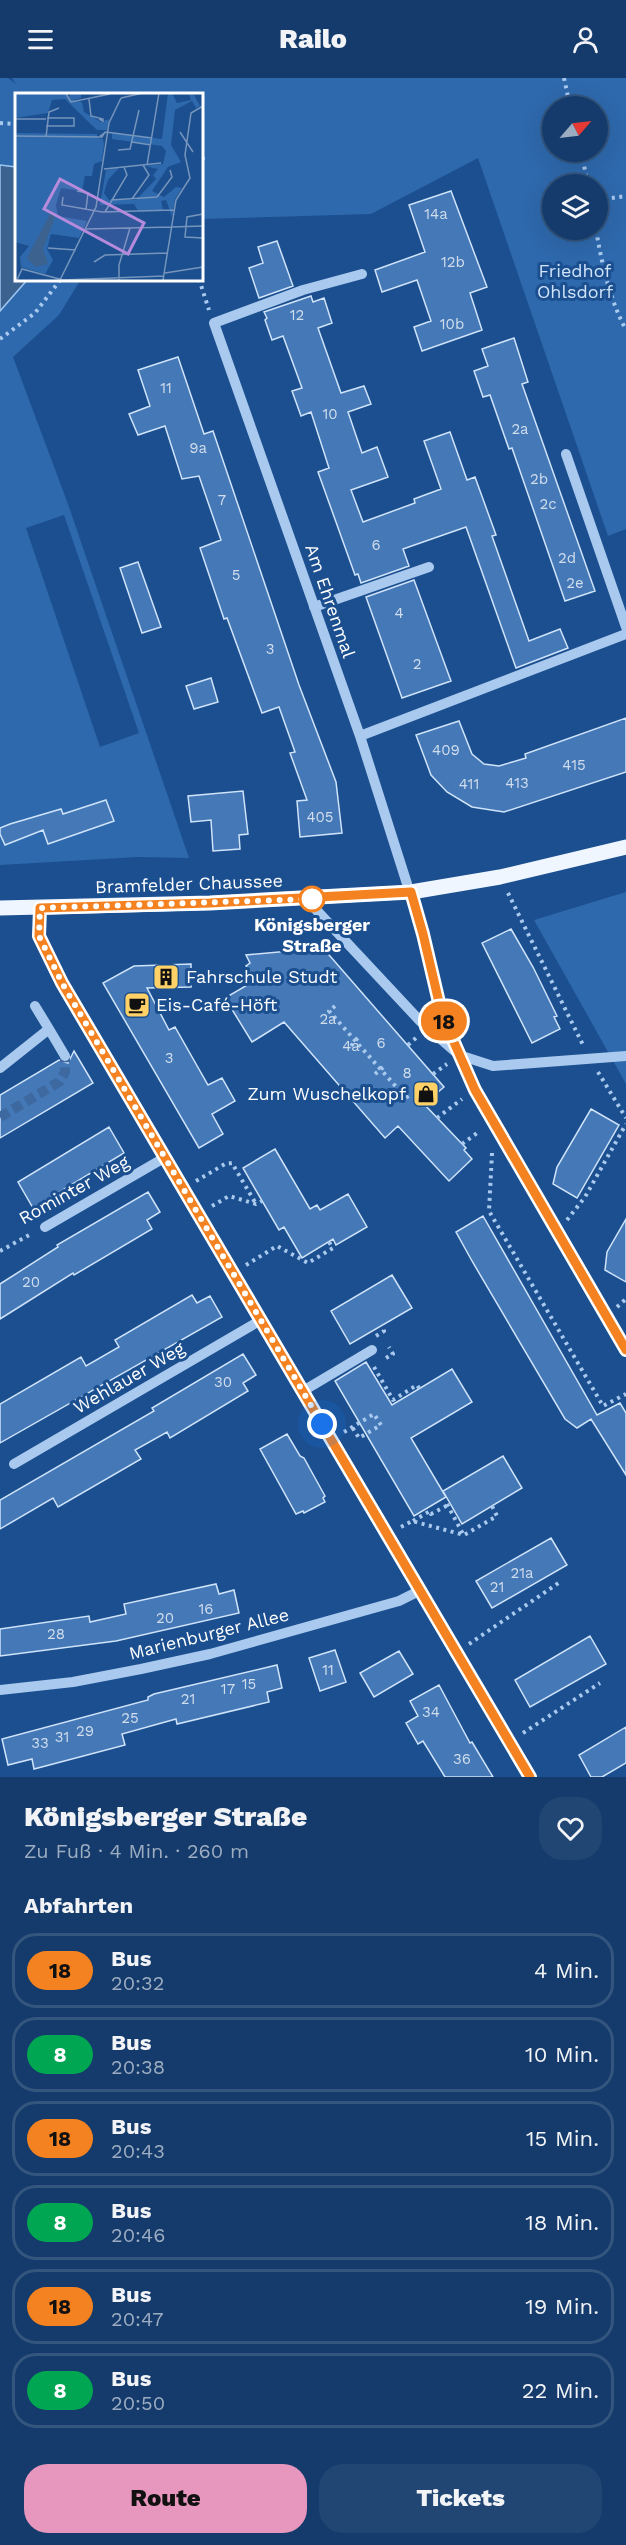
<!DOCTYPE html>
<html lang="de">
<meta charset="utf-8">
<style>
:root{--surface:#143b6b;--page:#214673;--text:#f1f3f6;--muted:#9dadc1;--line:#33557e;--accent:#e797bd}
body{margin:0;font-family:"Work Sans",sans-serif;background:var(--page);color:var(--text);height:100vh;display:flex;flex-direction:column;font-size:22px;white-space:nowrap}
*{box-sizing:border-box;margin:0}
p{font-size:20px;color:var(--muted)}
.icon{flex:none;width:33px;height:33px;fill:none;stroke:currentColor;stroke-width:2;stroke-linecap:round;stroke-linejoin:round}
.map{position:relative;height:1699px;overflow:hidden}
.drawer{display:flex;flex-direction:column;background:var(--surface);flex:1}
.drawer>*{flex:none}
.badge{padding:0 12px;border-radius:20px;font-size:21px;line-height:39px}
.needle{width:39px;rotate:62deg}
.tools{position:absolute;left:542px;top:18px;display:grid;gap:12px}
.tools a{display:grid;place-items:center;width:66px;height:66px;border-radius:50%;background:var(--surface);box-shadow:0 6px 24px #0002,0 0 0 2px var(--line);font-size:30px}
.you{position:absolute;width:30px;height:30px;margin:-15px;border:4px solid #fff;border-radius:50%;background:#1a73e8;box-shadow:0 0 0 9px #1a73e833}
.map>.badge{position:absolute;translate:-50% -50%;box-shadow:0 0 0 3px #fff}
h2{padding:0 24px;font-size:22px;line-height:54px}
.round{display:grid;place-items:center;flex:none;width:63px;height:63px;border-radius:24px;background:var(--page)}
.overview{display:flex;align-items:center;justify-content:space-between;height:102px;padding:0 24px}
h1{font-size:28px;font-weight:800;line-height:45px}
.button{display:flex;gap:12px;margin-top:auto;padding:12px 24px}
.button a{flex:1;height:69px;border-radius:24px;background:var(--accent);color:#111;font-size:24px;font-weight:800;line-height:69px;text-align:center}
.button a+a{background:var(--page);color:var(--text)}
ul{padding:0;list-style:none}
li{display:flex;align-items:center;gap:18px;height:75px;margin:0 12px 9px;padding:0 12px;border:3px solid var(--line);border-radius:24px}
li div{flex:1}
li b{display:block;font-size:22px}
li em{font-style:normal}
li .badge{min-width:66px;font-weight:700;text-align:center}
header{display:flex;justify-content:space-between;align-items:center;height:78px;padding:0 24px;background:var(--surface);font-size:27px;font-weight:800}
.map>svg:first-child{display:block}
</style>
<header><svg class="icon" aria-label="menu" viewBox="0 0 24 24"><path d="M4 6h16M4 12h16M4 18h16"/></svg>Railo<svg class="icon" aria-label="person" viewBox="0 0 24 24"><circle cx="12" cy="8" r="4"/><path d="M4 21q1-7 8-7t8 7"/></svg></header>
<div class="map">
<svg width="626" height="1699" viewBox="0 0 626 1699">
<rect width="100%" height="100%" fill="#1b4f8f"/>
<!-- green -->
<path fill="#2e69ad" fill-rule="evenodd" d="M0 0H8L16 6 12 0H626V451L608 458 478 80 371 136 201 141V16H16V201H81L59 237 13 279 68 426 189 780 138 779 0 787ZM552 28H597V74H552ZM552 106H597V152H552ZM64 437 139 655 100 669 26 450Z
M626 814V1006L534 842Z"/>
<!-- water -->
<path fill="#3c6290" stroke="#9cc4f0" stroke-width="1.5" d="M0 87 16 89V201H28L0 233Z"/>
<!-- building -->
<path fill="#4478b7" stroke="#cfe3fa" stroke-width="1.5" d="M451 113 487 209 470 215 482 252 422 273 414 249 431 243 417 202 382 214 375 192 425 174 409 127Z
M277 163 293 208 259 220 249 190 263 185 258 169Z
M311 218 313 224 324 220 332 245 318 250 341 315 364 308 371 326 348 334 362 375 377 369 388 399 351 412 363 444 415 425 414 421 441 411 424 363 450 354 467 402 475 399 496 457 492 458 529 563 560 551 568 570 516 590 466 449 403 471 409 488 361 505 358 496 355 497 318 394 329 390 311 334 301 338 292 313 302 310 283 258 272 262 265 242 267 240 264 234Z
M514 260 528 304 522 306 595 513 565 523 512 370 509 371 490 317 483 319 474 293 488 288 482 271Z
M178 279 204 356 213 353 299 607 336 704 342 755 300 759 297 723 307 722 290 675 295 674 279 629 262 635 227 540 224 541 200 470 221 462 199 398 182 401 165 348 138 357 129 336 150 328 138 292Z
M138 484 161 549 142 555 120 490Z
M414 502 451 603 402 620 366 519Z
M211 600 218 624 194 631 186 608Z
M626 640V694L504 734 472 729 447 714 431 697 416 657 459 643 472 676 484 686 499 688 526 680 525 676Z
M243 713 248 756 239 757 240 771 213 773 211 742 191 744 188 718Z
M106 722 114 743 48 766 43 752 5 767 0 756V750L10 746 61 731 63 736Z
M511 851 533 889 557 938 554 939 560 951 532 965 482 865Z
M323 870 444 1009 424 1026 466 1070 464 1072 472 1081 449 1103 398 1048 385 1060 284 944 252 964 225 920 256 902 246 888 250 885 246 877Z
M191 886V909L147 910 169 952 175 949 208 1007 222 1000 235 1023 212 1036 223 1056 199 1070 103 905 134 888Z
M74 973 93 1005 0 1060V1017L59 982 68 985Z
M591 1031 619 1047 577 1120 553 1106 557 1089Z
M109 1049 124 1075 33 1130 18 1104Z
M275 1071 310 1131 317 1127 320 1132 348 1116 367 1149 336 1167 333 1161 302 1180 284 1149 279 1152 243 1090Z
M148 1114 160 1134 147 1142 152 1151 74 1197 73 1195 0 1241V1206L58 1169 57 1167Z
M483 1138 597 1337 620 1325 626 1335V1397L591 1341 577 1350 565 1341 472 1183 456 1154Z
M626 1141V1204L605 1192 607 1174Z
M392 1197 412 1230 350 1266 331 1233Z
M192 1217 197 1225 210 1218 222 1239 0 1365V1326L81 1279 86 1288 119 1269 115 1262Z
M243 1276 256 1297 243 1305 248 1313 170 1360 167 1354 135 1372 141 1381 58 1429 53 1420 0 1451V1422L154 1333 152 1330Z
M366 1284 392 1327 452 1291 472 1324 411 1360 446 1419 414 1438 335 1303Z
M287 1356 300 1378 304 1380 325 1418 323 1420 325 1424 304 1435 303 1433 296 1436 260 1371Z
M503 1378 522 1410 462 1446 443 1413Z
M551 1460 567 1487 492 1530 476 1503Z
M216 1506 219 1516 234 1512 239 1535 116 1563 0 1578V1551L89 1538 90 1544 126 1536 124 1526Z
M590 1558 606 1586 530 1629 515 1602Z
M335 1572 346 1604 320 1613 309 1580Z
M399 1573 413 1596 374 1619 360 1595Z
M277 1587 282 1610 267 1614 269 1624 177 1646 176 1641 122 1656 125 1667 34 1691 32 1681 8 1687 2 1661 148 1622V1619L154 1616Z
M439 1607 470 1665 472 1664 493 1699H445L423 1663 418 1666 406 1645 418 1638 410 1623Z
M626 1649V1685L602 1699H591L579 1677Z"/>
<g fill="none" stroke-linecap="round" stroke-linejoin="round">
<!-- minor-tunnel -->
<path stroke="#3d69a0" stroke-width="10" stroke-dasharray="10 5" stroke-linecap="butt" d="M0 1039 59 1004 65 994V978"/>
<!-- path -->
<path stroke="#a9c9ee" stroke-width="4" stroke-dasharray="3 4.5" stroke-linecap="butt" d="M564 0 570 28
M0 45 16 46
M201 64 203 82 201 87
M581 74 588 106
M597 122 626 118
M596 152C602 186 609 220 626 252
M199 201 209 232
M0 261 35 235 61 201
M508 815 583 967
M335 928 329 933 406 1020
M408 967 416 960
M351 968 360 957
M598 994 626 1040
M375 996 386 987
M433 996 447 986
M400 1024 411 1016
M437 1040 462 1021
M462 1066 480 1053
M492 1075 489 1133 603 1328 626 1316
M196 1103 225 1086 232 1085 256 1126
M212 1128 229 1118 256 1126 262 1123
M567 1142 585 1119 626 1046
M0 1173 31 1156
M246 1187 277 1168 308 1185 333 1170 329 1164
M617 1229 626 1221
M376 1258 384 1253 381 1248
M386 1280 393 1276 389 1269
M374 1289 393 1322 417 1307 419 1310
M344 1354 374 1336 381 1347 359 1360 352 1349
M447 1426 463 1456
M413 1443 430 1433 431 1436 450 1426
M401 1449 412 1443 464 1457 497 1438 492 1428
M469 1566 560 1504
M523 1655 600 1605"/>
<!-- minor -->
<path stroke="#a9c9ee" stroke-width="10" d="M362 196 303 212 214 245 360 658 423 856 442 937 475 1012 626 1272
M566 376 626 549
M314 529 429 489
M360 658 626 556
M306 821 420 943 459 977 493 988 626 978
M40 830 39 858 62 905 530 1699
M49 951 65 978
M0 990 49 951 35 928
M45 1149 164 1080
M303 1313 372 1272
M14 1386 261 1242
M0 1612 73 1604 141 1591 210 1576 399 1523 421 1512"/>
<!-- major -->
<path stroke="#f0f6ff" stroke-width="15" d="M0 830 210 825 411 814 500 799 626 769"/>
</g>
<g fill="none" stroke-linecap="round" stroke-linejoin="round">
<defs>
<path id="line" d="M530 1699 62 905 39 858 40 830 210 825 411 814 423 856 442 937 475 1012 626 1272"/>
</defs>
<!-- line casing -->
<use href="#line" stroke="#fff" stroke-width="14"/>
<!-- line -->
<use href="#line" stroke="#f58220" stroke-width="9"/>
<!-- walk -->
<path stroke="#fff" stroke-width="6" stroke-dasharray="0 10.8" d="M312 821 40 830 39 858 62 905 322 1346"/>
</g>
<!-- icons -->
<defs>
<symbol id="building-square" viewBox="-11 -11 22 22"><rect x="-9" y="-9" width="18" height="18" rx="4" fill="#ffd166" stroke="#1b4f8f"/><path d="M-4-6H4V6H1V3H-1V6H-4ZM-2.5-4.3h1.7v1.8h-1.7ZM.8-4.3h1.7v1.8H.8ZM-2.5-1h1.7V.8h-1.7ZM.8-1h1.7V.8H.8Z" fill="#111"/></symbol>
<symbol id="cafe-square" viewBox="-11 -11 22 22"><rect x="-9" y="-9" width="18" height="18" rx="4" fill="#ffd166" stroke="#1b4f8f"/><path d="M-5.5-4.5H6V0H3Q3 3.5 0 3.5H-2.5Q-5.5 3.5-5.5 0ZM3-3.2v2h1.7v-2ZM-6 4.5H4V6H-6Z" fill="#111"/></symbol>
<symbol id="shop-square" viewBox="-11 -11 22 22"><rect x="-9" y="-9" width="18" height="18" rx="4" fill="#ffd166" stroke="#1b4f8f"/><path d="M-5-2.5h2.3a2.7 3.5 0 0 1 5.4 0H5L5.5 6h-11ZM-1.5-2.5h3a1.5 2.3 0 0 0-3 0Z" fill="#111"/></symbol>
</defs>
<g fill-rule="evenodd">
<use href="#building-square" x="151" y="884" width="30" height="30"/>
<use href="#cafe-square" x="122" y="912" width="30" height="30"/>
<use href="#shop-square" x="411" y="1001" width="30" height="30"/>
</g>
<!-- markers -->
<circle fill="#fff" stroke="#f58220" stroke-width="3" cx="312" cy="821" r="12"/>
<g text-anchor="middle" stroke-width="6" stroke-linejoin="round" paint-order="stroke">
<!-- number labels -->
<g font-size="15" fill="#d0dded">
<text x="436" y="141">14a</text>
<text x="453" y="189">12b</text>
<text x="297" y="242">12</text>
<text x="452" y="251">10b</text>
<text x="166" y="315">11</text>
<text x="330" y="341">10</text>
<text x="520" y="356">2a</text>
<text x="198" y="375">9a</text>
<text x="539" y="406">2b</text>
<text x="222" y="427">7</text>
<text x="548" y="431">2c</text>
<text x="376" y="472">6</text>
<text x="567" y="485">2d</text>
<text x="236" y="502">5</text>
<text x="575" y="510">2e</text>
<text x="399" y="540">4</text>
<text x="270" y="576">3</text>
<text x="417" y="591">2</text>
<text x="446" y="677">409</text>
<text x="574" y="692">415</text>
<text x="517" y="710">413</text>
<text x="469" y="711">411</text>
<text x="320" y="744">405</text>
<text x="328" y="946">2a</text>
<text x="381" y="970">6</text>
<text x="351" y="973">4a</text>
<text x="169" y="985">3</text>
<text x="407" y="1000">8</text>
<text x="31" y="1209">20</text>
<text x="223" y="1309">30</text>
<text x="522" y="1500">21a</text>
<text x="497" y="1514">21</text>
<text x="206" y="1536">16</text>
<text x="165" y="1545">20</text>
<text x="56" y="1561">28</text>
<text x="328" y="1597">11</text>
<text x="249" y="1611">15</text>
<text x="228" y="1616">17</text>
<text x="188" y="1626">21</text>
<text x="431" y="1639">34</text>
<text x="130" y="1645">25</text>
<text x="85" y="1658">29</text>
<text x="62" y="1664">31</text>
<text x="40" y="1670">33</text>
<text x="462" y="1686">36</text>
</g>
<!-- park labels -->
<g font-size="18" fill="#cfe3fa" stroke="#1b4f8f">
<text x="575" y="199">Friedhof<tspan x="575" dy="21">Ohlsdorf</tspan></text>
</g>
<!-- street labels -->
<g font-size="18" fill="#fff" stroke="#1b4f8f">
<text transform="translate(330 523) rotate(71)" y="6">Am Ehrenmal</text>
<text transform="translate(189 806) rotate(-2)" y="6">Bramfelder Chaussee</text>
<text transform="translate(74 1112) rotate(-29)" y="6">Rominter Weg</text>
<text transform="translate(129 1300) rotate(-30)" y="6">Wehlauer Weg</text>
<text transform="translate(209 1556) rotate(-14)" y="6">Marienburger Allee</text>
</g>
<!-- stop labels -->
<g font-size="18" font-weight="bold" fill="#fff" stroke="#1b4f8f">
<text x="312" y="853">Königsberger<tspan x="312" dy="21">Straße</tspan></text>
</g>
<!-- poi labels -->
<g font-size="18" fill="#fff" stroke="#1b4f8f" text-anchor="start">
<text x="186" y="905">Fahrschule Studt</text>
<text x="156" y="933">Eis-Café-Höft</text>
<text x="406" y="1022" text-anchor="end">Zum Wuschelkopf</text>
</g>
</g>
<!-- overview -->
<g transform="translate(15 15)">
<rect width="188" height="188" fill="#1b4f8f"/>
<path d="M0 0H52L54 4 56 0H66V5L58 7 67 9 69 19 86 29 94 26 92 37H82V45L88 46 89 51 87 68 79 71 77 83H70L67 98 46 95 41 112 43 123 72 128 64 145 36 141 32 156 38 167 30 181 6 174 5 164 14 153 0 149V40L82 41V37L50 6 37 7 33 20 0 25ZM153 0H161L158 2 162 10 176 7 174 1 179 2 185 13 181 15 177 8 160 17 156 52 166 69 153 74 137 98 149 104 161 94 167 95 160 106 157 124 151 107 146 108 148 117 123 118 119 111 85 112 91 77 104 75 93 87 89 100 94 107H121L141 86 138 82 143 76 130 73 148 71 151 58 147 53 97 46V40L147 46Z" fill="#2e69ad"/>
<path d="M37 117 40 124 28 156 33 171 20 174 12 165Z" fill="#3c6290"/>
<path fill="none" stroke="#7695bc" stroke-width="1.5" d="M51 1 56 9 95 1M106 5 128 0M74 6 76 23 88 26V28L84 26M0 26H31M31 33H59V25H32M165 39 178 59M0 43 87 44 90 39M85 43 91 39 137 45M31 44 34 19 44 15M117 49 136 52M103 57 115 56 124 17M132 72 144 0M89 76 146 70M62 98 73 100 71 116M48 104 47 112 87 119 159 117M117 106 134 82 128 72M96 107 142 104 157 84 155 77M90 119 112 82 109 74M188 121 172 124 170 144 188 145M157 134 188 133M71 136 157 134M33 155 61 157M79 169 90 162 152 160M150 180 188 174M2 187 7 176 48 187 149 183M45 187 81 114 94 30 106 5M104 187V172L115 135M148 187 161 107 175 85 170 62 176 20 188 13"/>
<path fill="#b68bdc" fill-opacity="0.15" stroke="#b68bdc" stroke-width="3" d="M45 86 129 130 113 161 29 116Z"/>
<rect width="188" height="188" fill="none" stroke="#fff" stroke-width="3"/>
</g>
</svg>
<div class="tools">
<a><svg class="needle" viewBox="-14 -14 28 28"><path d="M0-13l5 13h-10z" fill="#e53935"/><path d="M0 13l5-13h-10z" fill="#9dadc1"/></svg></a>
<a><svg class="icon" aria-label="layers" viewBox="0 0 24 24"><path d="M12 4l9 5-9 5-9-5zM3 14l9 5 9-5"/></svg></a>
</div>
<div class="you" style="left:322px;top:1346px"></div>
<b class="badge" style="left:444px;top:943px;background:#f58220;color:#111">18</b>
</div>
<section class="drawer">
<div class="overview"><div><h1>Königsberger Straße</h1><p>Zu Fuß · 4 Min. · 260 m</p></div><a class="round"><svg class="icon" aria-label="heart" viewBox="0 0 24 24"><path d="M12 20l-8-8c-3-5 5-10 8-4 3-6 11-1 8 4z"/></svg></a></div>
<h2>Abfahrten</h2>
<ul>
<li><span class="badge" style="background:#f58220;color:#111">18</span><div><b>Bus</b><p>20:32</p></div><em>4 Min.</em></li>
<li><span class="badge" style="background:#00a651;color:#fff">8</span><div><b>Bus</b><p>20:38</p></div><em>10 Min.</em></li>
<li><span class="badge" style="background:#f58220;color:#111">18</span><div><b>Bus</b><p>20:43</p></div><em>15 Min.</em></li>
<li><span class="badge" style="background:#00a651;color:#fff">8</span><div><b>Bus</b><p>20:46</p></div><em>18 Min.</em></li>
<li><span class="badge" style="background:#f58220;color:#111">18</span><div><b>Bus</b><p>20:47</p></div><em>19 Min.</em></li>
<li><span class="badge" style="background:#00a651;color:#fff">8</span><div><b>Bus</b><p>20:50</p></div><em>22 Min.</em></li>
</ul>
<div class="button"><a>Route</a><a>Tickets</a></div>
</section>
